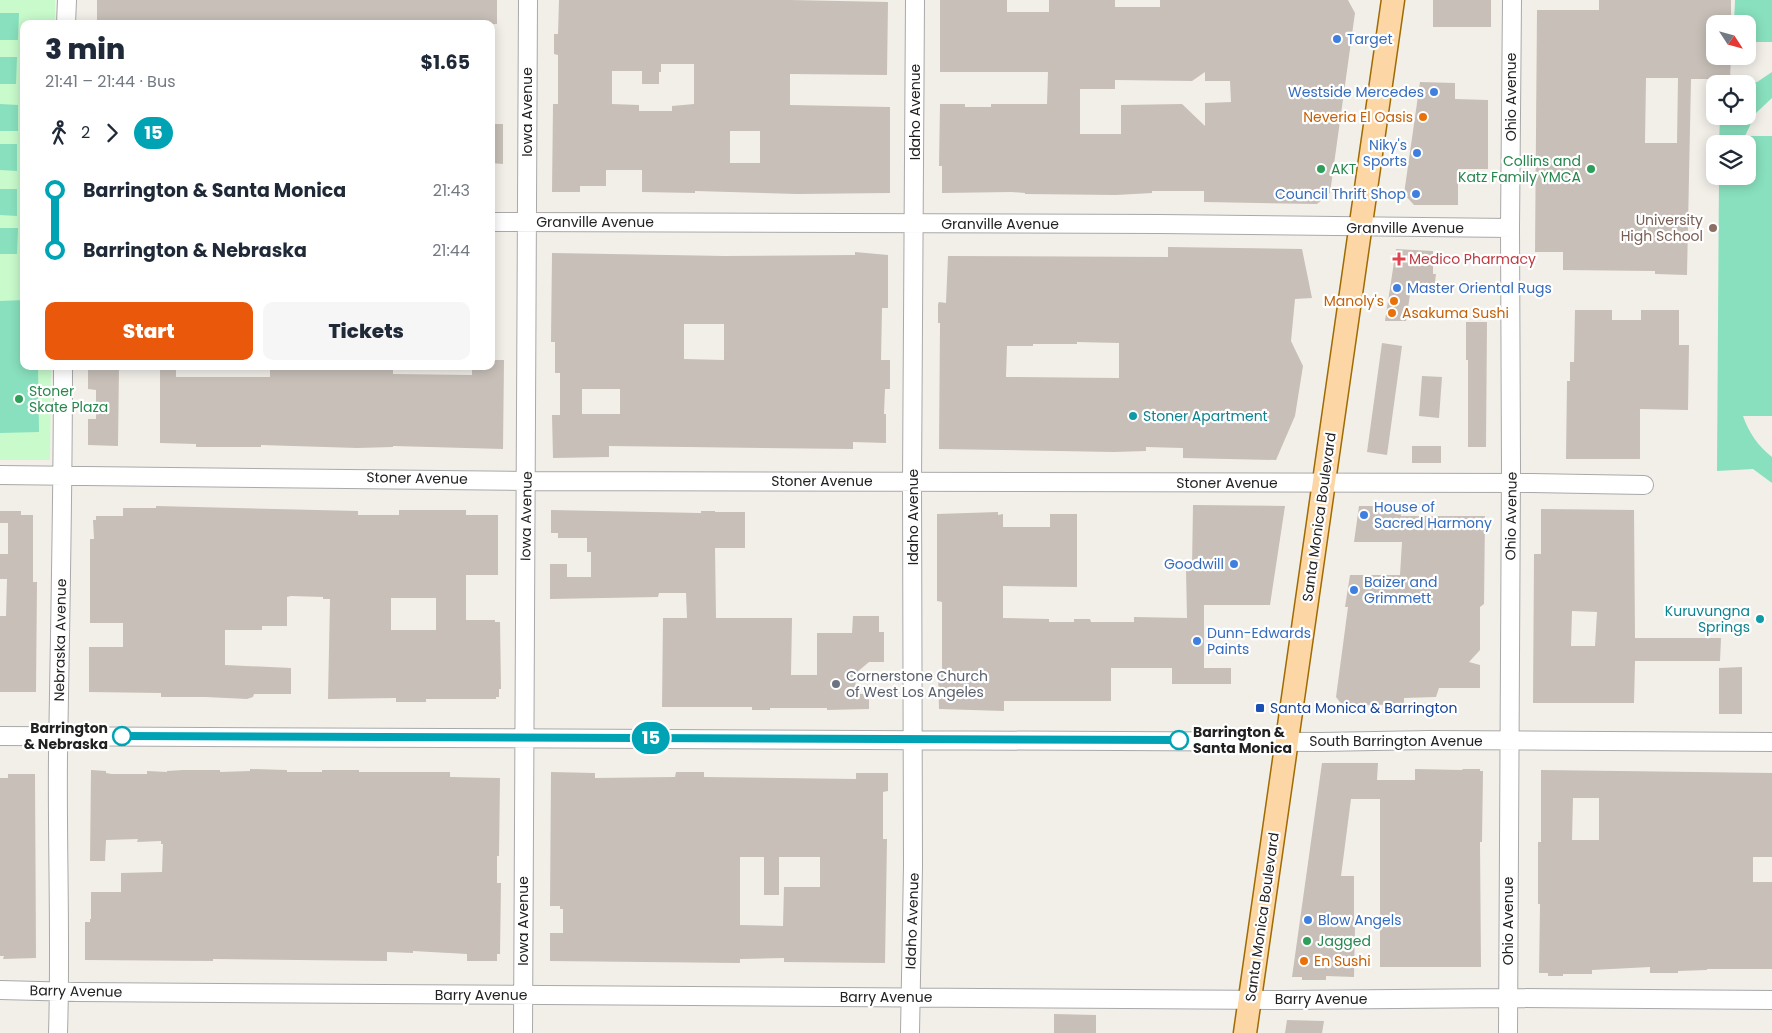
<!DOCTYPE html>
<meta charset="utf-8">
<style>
:root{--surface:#fff;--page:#f6f6f7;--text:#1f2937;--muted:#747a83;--accent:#ea580c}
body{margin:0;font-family:Poppins,sans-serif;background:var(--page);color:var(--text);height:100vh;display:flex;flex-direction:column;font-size:19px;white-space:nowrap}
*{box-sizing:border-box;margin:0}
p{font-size:16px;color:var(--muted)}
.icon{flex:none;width:28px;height:28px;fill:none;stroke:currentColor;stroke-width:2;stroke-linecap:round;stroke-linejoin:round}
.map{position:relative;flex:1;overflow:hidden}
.side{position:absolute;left:20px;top:20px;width:475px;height:350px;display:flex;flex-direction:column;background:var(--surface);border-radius:10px;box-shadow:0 2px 12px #0003}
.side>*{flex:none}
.badge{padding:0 10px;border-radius:16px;font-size:18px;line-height:32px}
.needle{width:32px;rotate:126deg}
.controls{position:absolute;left:1706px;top:15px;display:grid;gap:10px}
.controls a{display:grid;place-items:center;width:50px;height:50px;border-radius:10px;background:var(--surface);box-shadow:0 2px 12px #0003;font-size:25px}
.map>.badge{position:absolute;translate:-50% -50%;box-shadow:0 0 0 2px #fff}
.legs{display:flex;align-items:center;gap:8px;height:55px;padding:0 25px;font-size:16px}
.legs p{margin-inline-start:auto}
.summary{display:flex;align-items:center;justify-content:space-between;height:85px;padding:0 25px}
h1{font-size:28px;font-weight:800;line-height:38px}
.primary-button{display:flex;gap:10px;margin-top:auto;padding:10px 25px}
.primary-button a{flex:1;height:58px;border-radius:10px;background:var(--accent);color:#fff;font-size:20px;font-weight:800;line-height:58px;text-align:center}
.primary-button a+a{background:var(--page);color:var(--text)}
ul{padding:0 25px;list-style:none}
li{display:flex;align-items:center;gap:18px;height:60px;font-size:19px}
li i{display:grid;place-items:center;width:8px;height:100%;margin:0 6px;background:currentColor}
li i::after{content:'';width:12px;height:12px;margin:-6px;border:4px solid;border-radius:50%;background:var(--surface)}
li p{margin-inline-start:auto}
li:first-child i{background:linear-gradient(#0000 50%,currentColor 0)}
li:last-child i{background:linear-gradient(currentColor 50%,#0000 0)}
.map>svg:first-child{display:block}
</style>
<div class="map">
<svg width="1772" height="1033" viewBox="0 0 1772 1033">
<rect width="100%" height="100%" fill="#f2efe9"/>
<!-- park -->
<path fill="#c8facc" d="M0 0H55V24H24V366H51L50 460H0Z"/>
<!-- pitch -->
<path fill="#88e0be" d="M1735 0H1772V42H1748V24H1734Z
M0 13H19L18 40H0Z
M0 57H17L16 84H0Z
M1772 72V98L1756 113 1745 136H1772V416H1743C1749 433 1758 446 1772 457V483L1753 469 1717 471 1719 176H1748V144H1719L1720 116H1748V84H1720V81L1757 82Z
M0 104 18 105V131H0Z
M0 144H17V171L0 170Z
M0 189H17V216L0 215Z
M0 228H18L17 254H0Z
M24 300V366H38L39 432 0 433V301Z"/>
<!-- building -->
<path fill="#c7bfb8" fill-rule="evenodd" d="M97 0H497V24H167L132 22V24H97Z
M559 0H790L888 2 887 75 790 74V105L890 107V193L797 194 695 191V193L642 192V170H606V186H580V192H552L553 104H558V55L554 54V34H558ZM661 64H694V104L672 106V111H639V105L612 104V71H642V84H659V72H661ZM730 131H760V163H730Z
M940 0H1007V12H1049V0H1115V7H1160V0H1348L1355 13 1330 193 1317 204 1204 202V191H1152V193L1116 195 1025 194V193L1011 192 942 193V166H939L940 104H965V107H991V104H1047L1048 72H940ZM1205 72V81H1230L1231 102 1205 103V126L1182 104 1121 105V134H1080V89H1115V80L1192 81Z
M1433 0H1491V27H1433Z
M1599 0H1731V24H1715V56H1731L1730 79H1691L1687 275 1655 274V271L1563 270V252H1535L1537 10H1599ZM1646 78H1678L1677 143H1645Z
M1420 82 1455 83V99L1488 100V169H1458V205H1414L1404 194Z
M491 124H503V164L491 163Z
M1168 247 1302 249 1312 298 1295 299 1291 341 1303 366 1295 416 1276 460 1183 458V448L1146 447V451L1114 452 939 449 940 323H938V304L939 302 946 303 948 256 1168 257ZM1077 342 1119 343V378L1006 377 1007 346H1033V344H1077Z
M1396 249 1433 251V274H1436L1434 290 1411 288 1406 321H1385Z
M855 252 888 255V308H882L881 360H890V389H885L884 414H886V443L853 442V449L609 446V457L553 458 552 415H560V373H555V342H551L552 253 725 256 855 255ZM684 324H724V360L684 359ZM582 389H620V414H582Z
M1575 310H1612V320H1641V310H1679V345H1689L1688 410 1640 409V459H1566L1567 381H1570V362H1574Z
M1466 322H1487L1486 447H1468V360H1466Z
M1382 343 1402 346 1387 455 1367 452Z
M491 360H504L503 449 393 446V447L357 448 261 445V447H196V444L160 443V366H176V377H270V366H393V374L472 375V366H491Z
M88 366H119L118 446 88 445V419H96V390L88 389Z
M1422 376 1442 377 1439 418 1419 416Z
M1412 446H1441V463H1412Z
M1193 505 1285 506 1270 605H1204V668H1231V684H1172V668H1111V701H1004V711L939 709 938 673 942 670V602L937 601V514L998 512V515L1003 514V527H1050V514H1077V587L1003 586V618L1049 619V622H1074V619H1090L1091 622H1134V617L1187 618 1186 569 1192 568Z
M156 506 358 511V515H399V510H466V515H498V575H466V620H495V622H500L501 689H499V697H496V699H426V702H396V698L328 699 330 599H323V597L291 596 287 597V626H262V630H225V665L291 668V694H254L253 697 247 699 205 697H161V693L89 692V647H123V623H90V539H94L93 520H96V516H123V508H156ZM391 598H436V630H391Z
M1359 506H1401V516H1485L1484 604 1480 607V650L1469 662 1480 665V688H1439L1436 697 1404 698V704L1343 706 1336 697 1348 607H1345L1350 575H1400L1402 542H1354Z
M1541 509 1634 510 1635 638H1721L1720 661H1635L1634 703H1533L1534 554H1541ZM1572 611 1597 612 1595 646H1571Z
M551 510 701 513V511H715V512H745V548H715L716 618H792L791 675H817V633H852L853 616H879V632H884V662H869L856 673 855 694H869V709L827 710V708H770V710H752V707H662L663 618H687L686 593H659L658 597 550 599V564H567V577H591V552H587V538H558V533H551Z
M0 511H21V515H33V582H37L36 692H0V616H6L7 579H0V554H8V523H0Z
M1742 667V714H1719V668Z
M1322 763H1378L1377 780H1415V769L1462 770 1463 769H1480V771H1483L1482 842H1480L1481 967H1380V799H1351L1341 876H1354V926H1355L1354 977 1326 976V980H1302V977H1292Z
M250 769 287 770V772H322V770H359V772H450V777L500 778 499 856H497V883H501L500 954H497V961H467V954L413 951V953L387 952V961L213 959V961L85 960V922H90V919H91V892H121V873L162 872 163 844H161V841L137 842 138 839 106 840 105 861H90L91 770 106 771V773L112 774H147V771L167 772V771L183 770H220V772L250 771Z
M1541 770 1772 773V857H1753V882H1772V969H1707V970L1678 971V973H1650V967L1592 970V974H1563V976H1548V973H1539L1540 904H1538V842H1541ZM1573 798H1599V840H1572Z
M551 772 595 773V778L675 777 676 772H704V777L856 779V773H888V791L883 792V839H887L885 963 784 962V958L740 959V963L550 961V933H563V909H560V906H550ZM740 857H764V895H779V857H820V887H784L783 926 740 925Z
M8 774H35L36 958 3 959 4 956H0V778H8Z
M1054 1014 1096 1015V1033H1054Z
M1287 1020 1324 1021 1322 1033H1285Z"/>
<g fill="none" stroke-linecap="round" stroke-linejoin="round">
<defs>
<path id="minor" d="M66 24 67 0
M491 222 1160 224 1510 228
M0 475 526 481 1531 483 1644 485
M0 736 1320 742 1430 740 1772 742
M0 990 78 992 1283 1000 1508 998 1772 1000
M58 1033C61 941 57 849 58 756 60 626 63 496 63 366
M523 1033 528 0
M910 1033 913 866 912 482 915 0
M1508 1033 1511 468 1510 228 1512 0"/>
<path id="major" d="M1245 1033 1393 0"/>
</defs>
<!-- minor casing -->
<use href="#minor" stroke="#a9a9a9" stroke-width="20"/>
<!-- major casing -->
<use href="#major" stroke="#a06b00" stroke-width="25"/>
<!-- minor -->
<use href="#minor" stroke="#fff" stroke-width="18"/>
<!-- major -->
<use href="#major" stroke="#fcd6a4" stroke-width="22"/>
</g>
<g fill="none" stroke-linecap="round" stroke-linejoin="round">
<defs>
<path id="line-1" d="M122 736 1179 740"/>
</defs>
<!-- line-1 casing -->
<use href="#line-1" stroke="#fff" stroke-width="11"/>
<!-- line-1 -->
<use href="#line-1" stroke="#00a3b4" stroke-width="8"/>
</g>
<!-- markers -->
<g fill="#3f7fe0" stroke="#fff" stroke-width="2">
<circle cx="1337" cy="39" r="5"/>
<circle cx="1434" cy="92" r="5"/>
<circle cx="1417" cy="153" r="5"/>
<circle cx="1416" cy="194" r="5"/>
<circle cx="1397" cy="288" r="5"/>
<circle cx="1364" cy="515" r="5"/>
<circle cx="1234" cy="564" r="5"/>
<circle cx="1354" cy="590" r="5"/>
<circle cx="1197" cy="641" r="5"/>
<circle cx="1308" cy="920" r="5"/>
</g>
<g fill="#e8710a" stroke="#fff" stroke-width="2">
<circle cx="1423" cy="117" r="5"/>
<circle cx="1394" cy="301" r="5"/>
<circle cx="1392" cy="313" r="5"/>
<circle cx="1304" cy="961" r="5"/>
</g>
<g fill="#2e9e5b" stroke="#fff" stroke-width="2">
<circle cx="1321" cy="169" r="5"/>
<circle cx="1591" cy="169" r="5"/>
<circle cx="19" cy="399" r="5"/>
<circle cx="1307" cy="941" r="5"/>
</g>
<circle fill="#8d6e63" stroke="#fff" stroke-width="2" cx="1713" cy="228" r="5"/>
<path fill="#e0444e" stroke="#fff" stroke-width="2" d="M1396.5 251.5h5v5h5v5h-5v5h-5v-5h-5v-5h5z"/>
<g fill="#0f9aa8" stroke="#fff" stroke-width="2">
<circle cx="1133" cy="416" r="5"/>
<circle cx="1760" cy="619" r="5"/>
</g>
<circle fill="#6b7280" stroke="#fff" stroke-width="2" cx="836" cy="684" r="5"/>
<rect fill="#1a4fb4" stroke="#fff" stroke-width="2" x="1255" y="703" width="10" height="10" rx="2.5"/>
<g fill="#fff" stroke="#00a3b4" stroke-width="2.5">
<circle cx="122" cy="736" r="9"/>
<circle cx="1179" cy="740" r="9"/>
</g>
<g text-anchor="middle" stroke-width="4.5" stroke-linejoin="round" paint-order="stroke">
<!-- shop labels -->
<g font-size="14" fill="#366cbe" stroke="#fff" text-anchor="start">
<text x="1347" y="44">Target</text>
<text x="1424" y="97" text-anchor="end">Westside Mercedes</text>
<text x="1407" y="150" text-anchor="end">Niky's<tspan x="1407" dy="16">Sports</tspan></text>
<text x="1406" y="199" text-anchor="end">Council Thrift Shop</text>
<text x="1407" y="293">Master Oriental Rugs</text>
<text x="1374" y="512">House of<tspan x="1374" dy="16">Sacred Harmony</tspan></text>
<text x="1224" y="569" text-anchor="end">Goodwill</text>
<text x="1364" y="587">Baizer and<tspan x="1364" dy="16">Grimmett</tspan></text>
<text x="1207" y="638">Dunn-Edwards<tspan x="1207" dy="16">Paints</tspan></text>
<text x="1318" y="925">Blow Angels</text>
</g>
<!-- street labels -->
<g font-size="14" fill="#222" stroke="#fff">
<text transform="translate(1511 97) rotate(-90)" y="5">Ohio Avenue</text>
<text transform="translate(527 112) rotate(-90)" y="5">Iowa Avenue</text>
<text transform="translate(915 112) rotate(-90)" y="5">Idaho Avenue</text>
<text x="595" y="227">Granville Avenue</text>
<text x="1000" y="229">Granville Avenue</text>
<text x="1405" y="233">Granville Avenue</text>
<text transform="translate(417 478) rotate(1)" y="5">Stoner Avenue</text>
<text x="822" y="486">Stoner Avenue</text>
<text x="1227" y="488">Stoner Avenue</text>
<text transform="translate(526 516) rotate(-89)" y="5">Iowa Avenue</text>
<text transform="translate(1511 516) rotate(-89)" y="5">Ohio Avenue</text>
<text transform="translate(913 517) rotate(-90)" y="5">Idaho Avenue</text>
<text transform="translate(1319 517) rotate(-82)" y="5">Santa Monica Boulevard</text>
<text transform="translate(60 640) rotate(-89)" y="5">Nebraska Avenue</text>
<text x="1396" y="746">South Barrington Avenue</text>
<text transform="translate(1262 917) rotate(-82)" y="5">Santa Monica Boulevard</text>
<text transform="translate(523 921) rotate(-90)" y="5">Iowa Avenue</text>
<text transform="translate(912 921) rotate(-88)" y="5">Idaho Avenue</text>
<text transform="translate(1508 921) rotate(-90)" y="5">Ohio Avenue</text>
<text transform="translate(76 991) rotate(1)" y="5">Barry Avenue</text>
<text x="481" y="1000">Barry Avenue</text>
<text x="886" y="1002">Barry Avenue</text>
<text x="1321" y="1004">Barry Avenue</text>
</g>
<!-- food labels -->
<g font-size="14" fill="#c56008" stroke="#fff" text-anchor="end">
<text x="1413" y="122">Neveria El Oasis</text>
<text x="1384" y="306">Manoly's</text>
<text x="1402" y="318" text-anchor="start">Asakuma Sushi</text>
<text x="1314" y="966" text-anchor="start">En Sushi</text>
</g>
<!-- leisure labels -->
<g font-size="14" fill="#27864d" stroke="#fff" text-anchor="start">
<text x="1581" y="166" text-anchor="end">Collins and<tspan x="1581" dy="16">Katz Family YMCA</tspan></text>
<text x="1331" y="174">AKT</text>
<text x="29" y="396">Stoner<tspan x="29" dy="16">Skate Plaza</tspan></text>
<text x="1317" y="946">Jagged</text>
</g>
<!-- education labels -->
<g font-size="14" fill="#785e54" stroke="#fff" text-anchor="end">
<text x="1703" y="225">University<tspan x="1703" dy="16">High School</tspan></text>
</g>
<!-- health labels -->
<g font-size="14" fill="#be3a42" stroke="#fff" text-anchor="start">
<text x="1409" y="264">Medico Pharmacy</text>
</g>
<!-- culture labels -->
<g font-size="14" fill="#0d838f" stroke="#fff" text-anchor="start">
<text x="1143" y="421">Stoner Apartment</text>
<text x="1750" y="616" text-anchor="end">Kuruvungna<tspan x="1750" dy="16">Springs</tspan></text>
</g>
<!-- worship labels -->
<g font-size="14" fill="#5b616d" stroke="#fff" text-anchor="start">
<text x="846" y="681">Cornerstone Church<tspan x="846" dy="16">of West Los Angeles</tspan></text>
</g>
<!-- transit labels -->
<g font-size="14" fill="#164399" stroke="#fff" text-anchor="start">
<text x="1270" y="713">Santa Monica &amp; Barrington</text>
</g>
<!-- stop labels -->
<g font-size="14" font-weight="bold" fill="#222" stroke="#fff" text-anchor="end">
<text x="108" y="733">Barrington<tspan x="108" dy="16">&amp; Nebraska</tspan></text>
<text x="1193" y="737" text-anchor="start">Barrington &amp;<tspan x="1193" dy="16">Santa Monica</tspan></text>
</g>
</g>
</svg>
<div class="controls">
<a><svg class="needle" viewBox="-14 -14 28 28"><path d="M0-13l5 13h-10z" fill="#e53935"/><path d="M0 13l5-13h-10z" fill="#747a83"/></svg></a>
<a><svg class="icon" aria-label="locate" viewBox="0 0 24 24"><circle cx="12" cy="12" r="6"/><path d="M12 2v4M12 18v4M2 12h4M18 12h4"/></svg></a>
<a><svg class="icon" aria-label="layers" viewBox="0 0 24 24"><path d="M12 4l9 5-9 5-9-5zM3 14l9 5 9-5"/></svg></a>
</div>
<b class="badge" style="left:651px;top:738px;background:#00a3b4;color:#fff">15</b>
<section class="side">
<div class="summary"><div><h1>3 min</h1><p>21:41 – 21:44 · Bus</p></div><b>$1.65</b></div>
<div class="legs"><svg class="icon" aria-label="walk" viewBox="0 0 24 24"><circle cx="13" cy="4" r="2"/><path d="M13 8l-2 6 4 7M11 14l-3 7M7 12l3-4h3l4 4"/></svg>2<svg class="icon" aria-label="forward" viewBox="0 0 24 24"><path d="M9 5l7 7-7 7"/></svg><b class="badge" style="background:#00a3b4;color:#fff">15</b></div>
<ul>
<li><i style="color:#00a3b4"></i><b>Barrington &amp; Santa Monica</b><p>21:43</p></li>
<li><i style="color:#00a3b4"></i><b>Barrington &amp; Nebraska</b><p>21:44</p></li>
</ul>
<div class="primary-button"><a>Start</a><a>Tickets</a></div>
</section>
</div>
